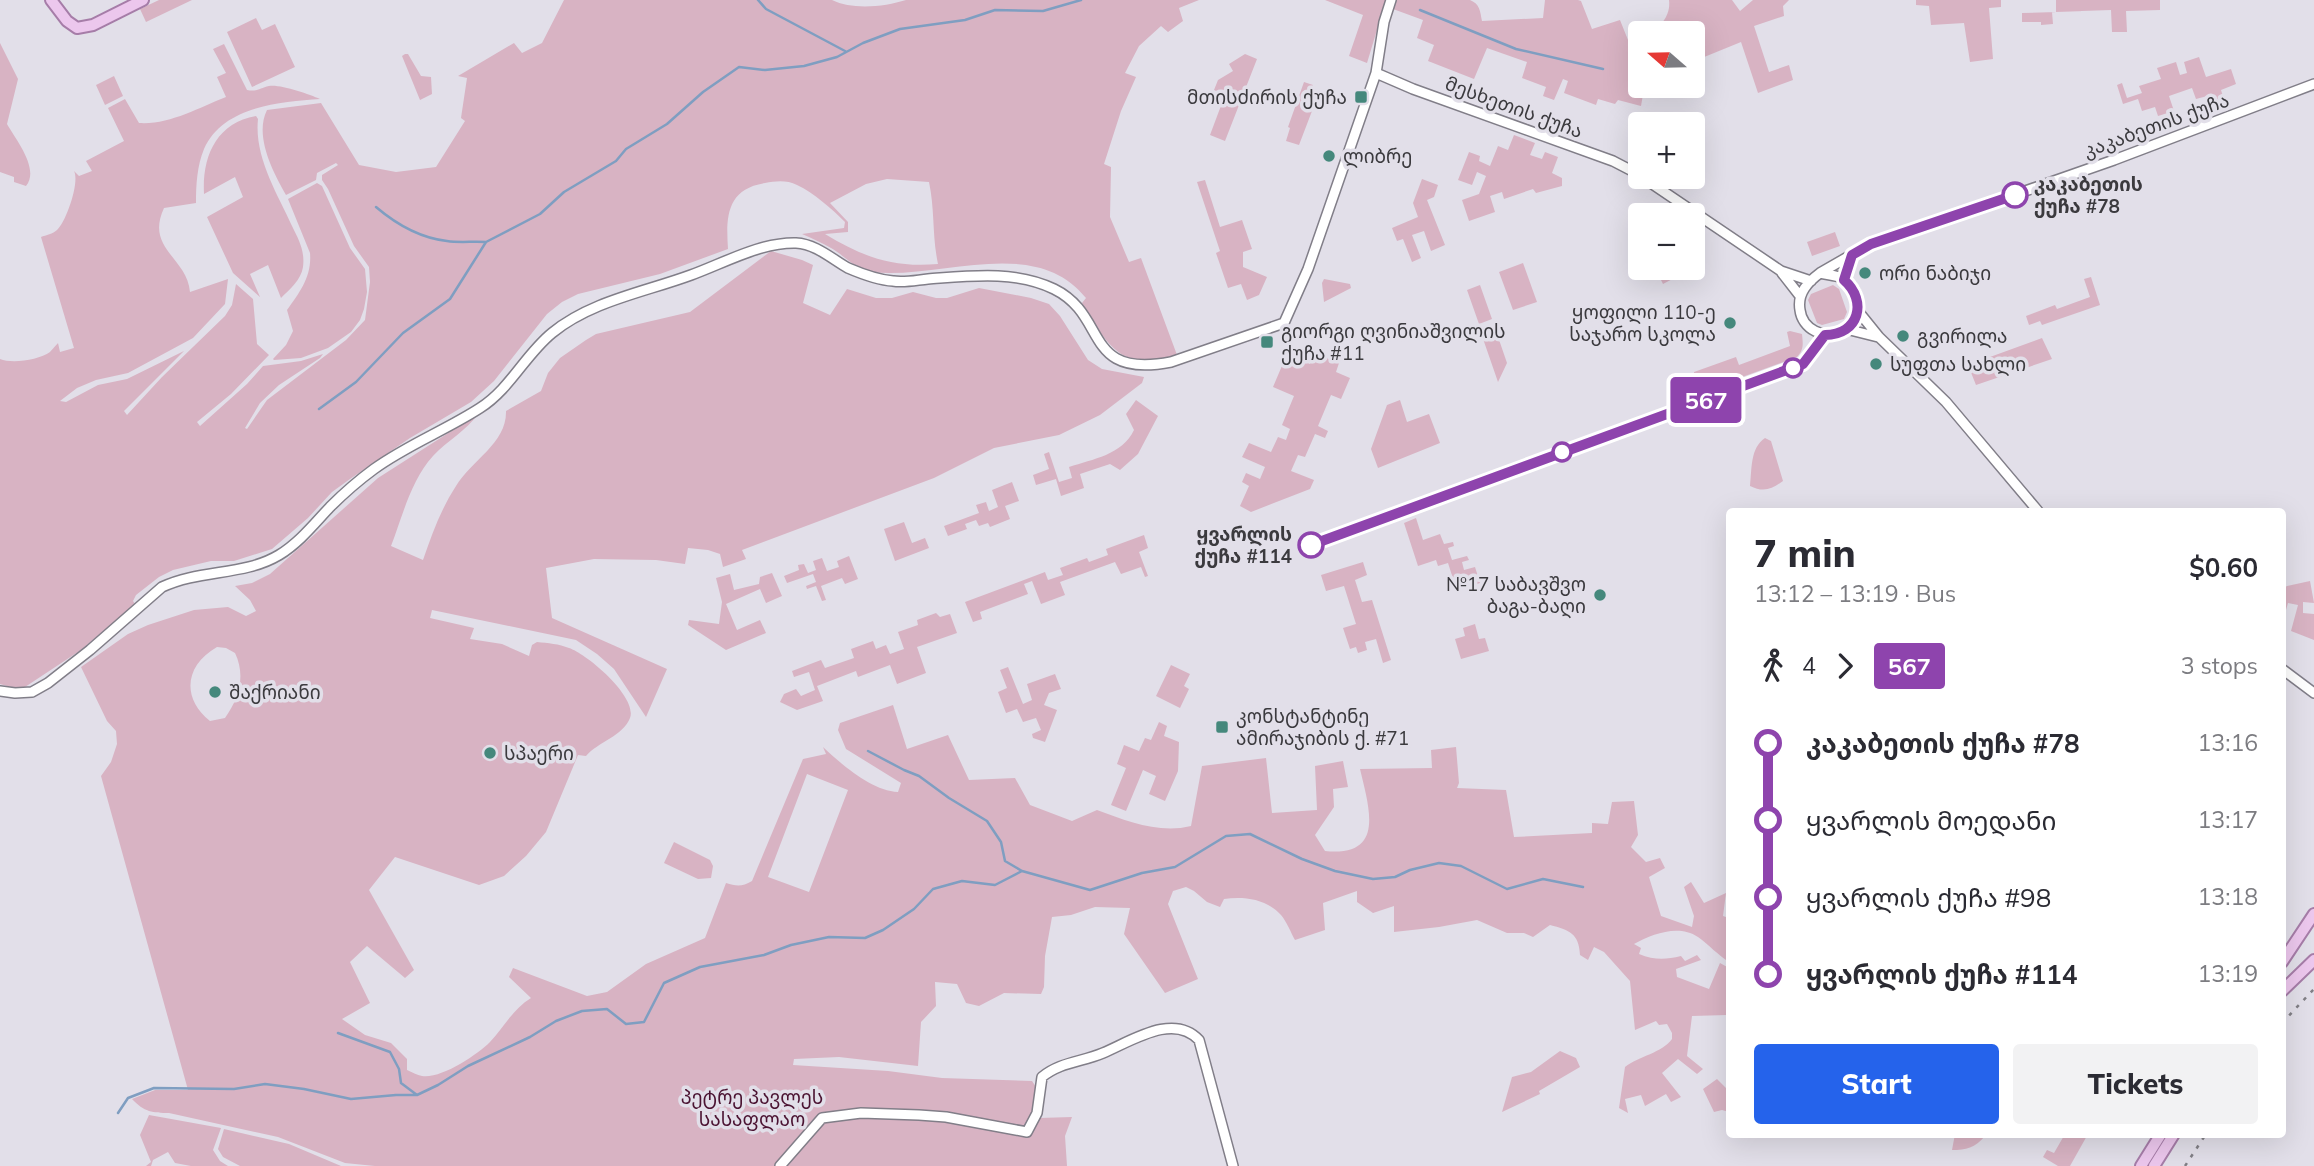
<!DOCTYPE html>
<meta charset="utf-8">
<style>
:root{--surface:#fff;--page:#f2f2f3;--text:#2b2b33;--muted:#7c7c81;--accent:#2563eb}
body{margin:0;font-family:Mulish,"Noto Sans Georgian",sans-serif;background:var(--page);color:var(--text);height:100vh;display:flex;flex-direction:column;font-size:26px;white-space:nowrap}
*{box-sizing:border-box;margin:0}
p{font-size:23px;color:var(--muted)}
.icon{flex:none;width:38px;height:38px;fill:none;stroke:currentColor;stroke-width:2;stroke-linecap:round;stroke-linejoin:round}
.map{position:relative;flex:1;overflow:hidden}
.panel{position:absolute;left:1726px;top:508px;width:560px;height:630px;display:flex;flex-direction:column;background:var(--surface);border-radius:7px;box-shadow:0 7px 28px #0002}
.panel>*{flex:none}
.badge{padding:0 14px;border-radius:5px;font-size:24px;line-height:46px}
.needle{width:46px;rotate:290deg}
.controls{position:absolute;left:1628px;top:21px;display:grid;gap:14px}
.controls a{display:grid;place-items:center;width:77px;height:77px;border-radius:7px;background:var(--surface);box-shadow:0 7px 28px #0002;font-size:35px}
.map>.badge{position:absolute;translate:-50% -50%;box-shadow:0 0 0 4px #fff}
.legs{display:flex;align-items:center;gap:10px;height:77px;padding:0 28px;font-size:23px}
.legs p{margin-inline-start:auto}
.summary{display:flex;align-items:center;justify-content:space-between;height:119px;padding:0 28px}
h1{font-size:38px;font-weight:800;line-height:52px}
.button{display:flex;gap:14px;margin-top:auto;padding:14px 28px}
.button a{flex:1;height:80px;border-radius:7px;background:var(--accent);color:#fff;font-size:28px;font-weight:800;line-height:80px;text-align:center}
.button a+a{background:var(--page);color:var(--text)}
ul{padding:0 28px;list-style:none}
li{display:flex;align-items:center;gap:24px;height:77px;font-size:26px}
li i{display:grid;place-items:center;width:10px;height:100%;margin:0 9px;background:currentColor}
li i::after{content:'';width:18px;height:18px;margin:-9px;border:5px solid;border-radius:50%;background:var(--surface)}
li p{margin-inline-start:auto}
li:first-child i{background:linear-gradient(#0000 50%,currentColor 0)}
li:last-child i{background:linear-gradient(currentColor 50%,#0000 0)}
.map>svg:first-child{display:block}
</style>
<div class="map">
<svg width="2314" height="1166" viewBox="0 0 2314 1166">
<rect width="100%" height="100%" fill="#e2dfe9"/>
<!-- green -->
<path fill="#d8b3c3" fill-rule="evenodd" d="M159 0H192L146 22 140 9Z
M564 0H832C852 10 884 7 906 0H1199L1179 8 1183 21 1168 32 1161 26 1139 46 1125 73 1136 77 1121 111 1104 164 1111 167 1110 217 1129 262 1141 258 1177 355C1122 374 1107 345 1082 303L1086 298C1035 234 940 280 872 272 856 270 845 256 831 248 822 243 812 238 802 234L844 228 845 222C832 209 814 193 797 185 787 180 776 181 765 183 726 189 726 218 728 249L660 274 578 294 562 302 547 314 494 381 471 402 410 438 350 479 332 492 308 518 272 549 234 561H211L173 570 159 577 136 595 133 601 135 604 81 650 25 687 14 688 0 684V359C12 364 39 360 50 352 51 351 57 344 58 343L60 352 74 348 41 237C46 235 53 234 57 230 66 222 80 182 74 171L79 176 92 171 86 161 124 141 108 108 125 99 139 123C169 125 198 108 226 97L217 77 226 73 213 49 224 44 247 90C257 92 260 88 269 86 280 84 309 94 320 99 280 102 223 106 204 149 197 166 196 185 196 203L164 208C145 249 187 257 190 292L228 279 225 304 193 338 128 373 96 380 77 388 60 401 66 402 98 385 127 379 184 351 124 411 127 415 162 377 225 316 232 305 236 284 253 299 257 344 269 355 231 394 197 422 200 426 247 384 263 366 301 361 323 354 320 358 279 385 260 403 245 428 247 429 267 400 346 340 365 320 370 282 369 267 354 246 328 189 322 180V175L338 165 336 163 317 173 316 180 286 195C273 172 254 136 267 110L321 103 359 165 396 172 436 167 465 121 461 118 467 78 458 76 514 43 522 53 542 43ZM887 179 929 182C935 210 932 236 938 264 893 268 863 257 825 234L848 232V222L830 203 866 184Z
M1325 0H1386L1367 63 1349 56 1363 15Z
M1396 0H1470C1480 4 1480 11 1482 21L1543 18 1545 0H1578L1581 1 1592 29 1620 20 1628 40 1640 38V86H1664L1644 89 1641 106 1618 100 1615 104 1598 99 1596 105 1564 93 1568 81 1563 79 1554 100 1543 96 1546 87 1522 78 1527 62 1487 48 1474 79 1428 61 1434 45 1417 38 1423 20 1393 9Z
M1669 0H1732L1740 11 1753 0H1789L1783 6 1784 16 1754 26 1769 72 1789 65 1793 80 1758 93 1741 42 1692 62V33H1647C1661 28 1671 15 1669 0Z
M1916 0H2001V7L1989 8 1993 59 1970 62 1964 23 1931 25 1929 6 1916 5Z
M2056 0H2160V10L2126 11 2127 32H2112L2111 10 2052 12 2053 24 2041 25V22H2022V13L2056 12Z
M256 18 262 30 275 24 295 67 252 87 227 32Z
M0 43 18 79 7 124C16 140 40 169 26 186L14 182V177L0 172Z
M405 54H408L421 76 431 77 432 94 420 100 402 56Z
M1245 54 1257 59 1225 141 1210 135 1225 95 1214 90 1218 80 1233 71 1229 64Z
M2199 57 2206 77 2231 69 2236 84 2221 90 2225 103 2215 106 2211 95 2196 99 2192 88 2169 96 2174 111 2158 116 2155 107 2142 111 2138 99 2123 104 2117 85 2122 83 2127 98 2142 93 2139 86 2161 79 2157 68 2176 62 2180 75 2187 73 2184 62Z
M114 76 123 96 105 105 96 85Z
M1304 82 1313 85 1304 107 1312 111 1299 145 1286 141 1290 128 1288 127Z
M256 116 258 119C254 157 277 193 292 226 299 240 305 251 303 267 301 280 290 289 281 298L268 265 250 274 260 297 233 273 207 217 243 197 235 177 204 194C202 157 216 123 256 116Z
M1514 135 1535 143 1530 155 1542 159 1545 152 1558 157 1552 173 1562 178V186L1536 193 1533 189 1504 199 1502 192 1490 196 1495 212 1469 221 1462 200 1479 194 1486 176 1477 172 1472 185 1458 180 1469 152 1480 156 1479 161 1490 166 1498 146 1508 150Z
M1422 179 1438 185 1434 197 1427 200 1445 245 1431 251 1424 231 1412 235 1421 258 1412 262 1403 239 1397 241 1392 228 1418 217 1413 203Z
M1205 180 1220 227 1242 220 1252 249 1243 252V267L1267 277 1259 295 1247 300 1241 284 1228 288 1216 253 1220 251 1197 182Z
M317 183 322 186 350 248 365 269 367 292 364 309 360 320 351 332 328 348 301 358 274 360 273 359 286 345 293 331 287 310C300 292 312 276 310 253L288 199Z
M1835 232 1840 246 1812 256 1807 242Z
M771 251 802 260 813 265 803 303 830 315 847 289 876 298H892L913 292 936 298H947L979 288 1031 298 1049 304 1060 316 1088 360 1102 369 1144 377 1142 383 1100 415 1059 435 994 448 934 478 742 550 746 559 723 567 720 554 708 550 688 548 685 564 656 560 594 559 546 568 552 618 667 669 646 717 614 669 597 654 576 640 432 610 430 618 474 628 470 639 502 644 529 656 532 645 537 642C548 643 559 644 569 648 587 654 638 697 630 718 623 736 598 742 586 756L578 755 546 832 526 856 504 876 479 885 395 857 369 890 414 970 405 978 367 946 350 962 370 1003 342 1019 365 1035 391 1043 407 1059V1070C412 1072 417 1075 422 1076 441 1079 477 1055 490 1042 504 1027 513 1009 531 998L509 977 513 968 587 996 607 992 646 964 705 938 726 883C736 886 742 887 752 881L803 759 826 754 823 747C841 764 872 791 898 792L901 783 846 749 838 730 840 723 893 705 907 749 948 735 969 780 1015 778 1030 805 1072 821 1097 810C1127 821 1159 834 1191 826L1202 766 1266 758 1272 813 1317 810 1315 766 1343 761 1348 787 1333 789 1334 807 1315 835 1325 851C1386 857 1369 808 1360 769L1432 768 1431 750 1456 747 1459 783 1457 788 1506 790 1514 837 1592 833V823L1608 824 1612 802 1634 801 1638 835 1631 847 1646 862 1660 858 1665 868 1649 877 1661 916 1692 927 1694 916 1684 887 1691 882 1704 903 1726 893 1723 916 1729 918V962C1718 955 1709 945 1698 937 1678 924 1653 934 1634 944L1641 948 1639 954C1654 960 1665 960 1681 956L1685 961 1697 955 1701 960 1676 969 1677 977 1709 989 1720 963 1729 968V1047L1727 1015 1692 1016 1687 1056 1703 1069 1697 1074 1678 1059 1662 1073 1681 1097 1671 1102 1666 1094 1645 1106 1641 1095 1625 1099 1628 1113 1619 1108 1625 1067C1639 1056 1662 1053 1672 1039V1033L1667 1024 1659 1025 1656 1021 1635 1030 1630 981 1604 952 1594 947 1588 960 1580 955C1579 933 1569 930 1550 925L1533 937 1524 933H1507L1477 920 1439 927 1394 932V906L1373 913 1357 902V891L1323 903 1325 930 1295 940C1291 933 1287 922 1281 915 1267 899 1244 896 1224 899L1220 907 1207 902 1194 891 1186 887 1173 891 1168 904 1198 979 1165 993 1124 934 1130 908 1095 907 1071 915 1052 917 1045 956 1044 987 1041 994 1004 993 979 1006 966 1003 957 984 935 982 936 1006 921 1022 918 1066 839 1057 794 1059 793 1065 888 1071 942 1078 1032 1081 1036 1087 1039 1118 1072 1117 1065 1136 1067 1166H375L345 1163 278 1137 169 1113C153 1113 144 1112 132 1099L155 1090H188L101 776 111 762 117 744 116 731 107 721 81 667 128 634 148 625 194 610 228 607 246 616 256 611 250 600 235 586 252 583 270 574 378 478 478 414C466 431 448 440 433 456 411 480 403 515 391 546L423 560C432 534 441 509 456 486 472 460 507 443 506 411L541 391 548 373 560 358 586 340 596 334 690 312ZM217 647 226 648 235 653C246 676 239 698 225 718L210 721C181 698 185 665 217 647ZM807 774 848 790 809 892 768 877Z
M1692 251 1699 265 1663 284 1655 268H1692Z
M1523 263 1537 302 1513 310 1499 272Z
M2091 277 2100 305 2042 325 2040 321 2029 325 2026 316 2055 305 2057 309 2090 297 2084 279Z
M1324 279 1350 284 1351 288 1324 302 1322 283Z
M1480 285 1492 319 1479 324 1467 290Z
M1833 285 1839 289 1847 312 1844 319 1822 325 1817 323 1808 300 1811 294Z
M1495 328 1507 363 1498 382 1481 333Z
M1790 331 1802 334C1803 344 1804 350 1797 357L1682 399 1677 386 1694 380V372L1736 357 1739 365 1790 346 1787 332Z
M2042 338 2052 359 1976 385 1968 365Z
M1315 352 1339 363 1336 372 1350 378 1341 399 1331 395 1318 426 1328 431 1325 438 1315 434 1305 457 1298 455 1291 471 1314 480 1310 489 1251 512 1240 506 1249 486 1242 482 1246 473 1260 479 1265 467 1242 457 1249 443 1271 452 1278 437 1286 440 1290 429 1282 425 1294 396 1273 387 1287 354 1310 364Z
M1136 400 1158 416 1138 454 1120 470 1110 464 1080 474 1084 488 1061 496 1056 479 1036 485 1033 475 1049 469 1044 454 1049 452 1059 482 1072 478 1069 467C1093 459 1122 455 1134 430L1126 414Z
M1400 400 1407 422 1429 414 1440 443 1378 468 1371 449 1387 405Z
M1765 438 1771 441 1783 481C1772 489 1764 493 1750 486 1752 469 1750 448 1765 438Z
M1012 482 1019 501 1005 506 1010 519 990 527 988 523 979 526 976 520 965 524 967 529 948 536 944 526 979 513 976 505 986 502 989 511 998 507 992 490Z
M1416 518 1423 540 1440 534 1444 544 1453 542 1454 546 1448 548 1452 560 1467 556 1469 560 1462 562 1464 570 1475 567 1480 583 1457 591 1448 563 1438 566 1436 560 1418 566 1404 523Z
M904 522 912 543 925 538 929 548 895 561 884 529Z
M1144 535 1148 548 1139 552 1148 576 1145 577 1141 567 1121 574 1115 562 1060 582 1065 595 1041 604 1032 581 1024 584 1028 594 980 612 982 619 973 622 965 602 1045 572 1048 580 1063 575 1060 568 1087 558 1089 562 1108 555 1106 549Z
M849 556 858 579 845 584 842 578 821 586 826 600 822 601 816 586 807 589 806 586 816 582 813 574 787 583 784 576 799 570 798 565 804 564 808 573 816 570 813 561 822 558 827 571 839 567 837 561Z
M1363 562 1367 575 1355 580 1362 602 1372 600 1391 660 1383 663 1376 639 1365 642 1367 650 1358 653 1356 647 1350 649 1343 628 1356 624 1344 586 1326 591 1321 575Z
M772 573 782 596 766 603 760 589 726 604 737 630 760 620 766 633 726 650 688 625 689 620 719 624 722 602 716 578 730 574 734 590 759 584 760 577Z
M2310 581 2314 603 2303 602V613L2314 614V640L2291 631 2298 605 2288 603 2284 617H2282L2283 587Z
M936 613 940 617 950 614 957 633 917 647 926 673 897 684 890 665 858 677 856 671 817 686 823 701 797 710 780 702 784 694 796 689 801 696 815 690 809 672 794 677 792 671 821 660 825 668 854 658 851 649 873 641 876 649 886 645 890 654 904 649 898 632 918 625 917 620Z
M1475 624 1479 639 1485 638 1489 651 1461 659 1455 639 1465 636 1463 628Z
M1171 665 1190 674 1184 686 1189 689 1180 708 1156 696Z
M1008 667 1023 704 1032 700 1027 684 1055 674 1061 689 1049 693 1044 705 1057 710 1045 742 1033 738 1032 734 1041 730 1036 718 1023 722 1017 709 1006 713 998 692 1007 688 1000 670Z
M1159 722 1167 726 1164 736 1179 742 1178 771 1165 801 1149 794 1156 776 1143 770 1126 811 1111 805 1126 768 1117 764 1124 745 1139 751 1145 738 1151 740Z
M674 842 710 860 713 866 711 878 698 879 664 863Z
M1560 1051 1576 1058 1580 1067 1539 1091 1540 1094 1502 1112 1512 1077 1531 1072Z
M1717 1079 1728 1090 1726 1099 1729 1100V1112L1722 1110 1714 1112 1703 1089Z
M149 1115 221 1128 213 1150 220 1161 228 1166H191L175 1163 168 1152 153 1160 151 1166H146L151 1162 140 1135Z
M224 1129 289 1144 341 1166H240L223 1157 218 1149Z
M1955 1134H1980L1985 1136C1975 1148 1966 1150 1952 1150Z
M2065 1134H2088L2070 1166H2058L2043 1157 2047 1150 2054 1153Z"/>
<g fill="none" stroke-linecap="round" stroke-linejoin="round">
<!-- stream -->
<path stroke="#7f9ec1" stroke-width="2.5" d="M758 0 766 9 845 51
M1420 10 1516 49 1603 69
M376 207C396 224 420 238 447 241 460 243 473 241 486 242
M319 409 356 382 403 333 450 299 486 242 540 214 564 192 616 161 626 149 667 124 703 92 739 67 765 70 804 66 837 57 863 43 900 29 965 20 995 10 1043 11 1081 0
M868 751 904 770 919 776 949 798 987 821 1001 842 1005 861 1022 871
M338 1033 390 1052 399 1069 401 1083 417 1095
M118 1113 128 1098 154 1088 234 1089 265 1084 304 1089 351 1099 396 1095H417L438 1085 468 1066 530 1037 556 1021 582 1011 607 1009 626 1024 644 1022 664 983 700 967 764 955 791 945 829 937 865 938 883 930 914 909 933 889 962 881 995 885 1022 871 1090 890 1142 873 1175 867 1226 836 1250 834 1302 859 1335 871 1373 879 1395 877 1410 870 1439 863 1461 866 1507 889 1543 879 1583 887"/>
<defs>
<path id="minor" d="M1376 73 1413 89 1613 161 1640 175
M1642 177 1781 271 1811 281
M1782 273 1800 296
M1820 273C1827 275 1835 275 1842 278 1876 296 1849 349 1815 331 1807 327 1801 319 1800 310 1797 293 1808 282 1820 273L1865 247 2114 160 2314 84
M1844 280 1852 255
M1858 311 1879 337 1946 402 2038 511
M1846 329 1878 337
M2282 669 2314 693
M0 691 15 693 32 692 48 683 90 650 162 587C200 569 244 576 279 555 299 543 314 524 330 507 343 494 359 480 374 469 407 445 446 430 480 408 510 389 525 355 552 333 591 301 645 292 691 275 724 263 761 242 796 243 816 244 832 259 848 268 862 274 878 280 893 281 904 283 917 280 928 279 969 276 1015 270 1054 289 1109 316 1082 379 1171 362L1284 323 1308 269 1376 73 1384 22 1391 0
M780 1166 822 1118 861 1113 919 1115 946 1117 1027 1132 1037 1113 1042 1077C1060 1062 1082 1062 1103 1053 1130 1042 1173 1012 1199 1040L1233 1166"/>
<path id="major" d="M51 0 67 21 77 28 93 25 143 0
M2282 962 2314 914
M2282 991 2314 960
M2141 1166 2161 1134
M2154 1166 2174 1134"/>
</defs>
<!-- minor casing -->
<use href="#minor" stroke="#817e88" stroke-width="12"/>
<!-- major casing -->
<use href="#major" stroke="#a67da8" stroke-width="14"/>
<!-- minor -->
<use href="#minor" stroke="#fff" stroke-width="9"/>
<!-- major -->
<use href="#major" stroke="#ecc7ed" stroke-width="10"/>
<!-- rail -->
<path stroke="#817f85" stroke-width="2.5" stroke-dasharray="3.5 7" stroke-linecap="butt" d="M2282 1023 2314 989
M2185 1166 2206 1134"/>
</g>
<g fill="none" stroke-linecap="round" stroke-linejoin="round">
<defs>
<path id="line-1" d="M1311 545 1803 364 1825 335C1859 335 1868 301 1844 280L1852 255 1871 244 2015 195"/>
</defs>
<!-- line-1 casing -->
<use href="#line-1" stroke="#fff" stroke-width="16"/>
<!-- line-1 -->
<use href="#line-1" stroke="#8e44ad" stroke-width="10"/>
</g>
<!-- markers -->
<g fill="#45887c" stroke="#e2dfe9" stroke-width="2.5">
<rect x="1354" y="90" width="14" height="14" rx="3.5"/>
<circle cx="1329" cy="156" r="7"/>
<circle cx="1865" cy="273" r="7"/>
<circle cx="1730" cy="323" r="7"/>
<circle cx="1903" cy="336" r="7"/>
<rect x="1260" y="335" width="14" height="14" rx="3.5"/>
<circle cx="1876" cy="364" r="7"/>
<circle cx="1600" cy="595" r="7"/>
<circle cx="215" cy="692" r="7"/>
<rect x="1215" y="720" width="14" height="14" rx="3.5"/>
<circle cx="490" cy="753" r="7"/>
</g>
<g fill="#fff" stroke="#8e44ad" stroke-width="3.5">
<circle cx="2015" cy="195" r="12"/>
<circle cx="1793" cy="368" r="9"/>
<circle cx="1562" cy="452" r="9"/>
<circle cx="1311" cy="545" r="12"/>
</g>
<g text-anchor="middle" stroke-width="7" stroke-linejoin="round" paint-order="stroke">
<!-- poi labels -->
<g font-size="19" fill="#3b3a3e" stroke="#e2dfe9" text-anchor="start">
<text x="1347" y="104" text-anchor="end">მთისძირის ქუჩა</text>
<text x="1343" y="163">ლიბრე</text>
<text x="1879" y="280">ორი ნაბიჯი</text>
<text x="1716" y="319" text-anchor="end">ყოფილი 110-ე<tspan x="1716" dy="22">საჯარო სკოლა</tspan></text>
<text x="1281" y="338">გიორგი ღვინიაშვილის<tspan x="1281" dy="22">ქუჩა #11</tspan></text>
<text x="1917" y="343">გვირილა</text>
<text x="1890" y="371">სუფთა სახლი</text>
<text x="1586" y="591" text-anchor="end">№17 საბავშვო<tspan x="1586" dy="22">ბაგა-ბაღი</tspan></text>
<text x="229" y="699">შაქრიანი</text>
<text x="1236" y="723">კონსტანტინე<tspan x="1236" dy="22">ამირაჯიბის ქ. #71</tspan></text>
<text x="504" y="760">სპაერი</text>
</g>
<!-- street labels -->
<g font-size="19" fill="#3b3a3e" stroke="#e2dfe9">
<text transform="translate(1514 107) rotate(20)" y="7">მესხეთის ქუჩა</text>
<text transform="translate(2156 125) rotate(-20)" y="7">კაკაბეთის ქუჩა</text>
</g>
<!-- stop labels -->
<g font-size="19" font-weight="bold" fill="#3b3a3e" stroke="#e2dfe9" text-anchor="start">
<text x="2034" y="191">კაკაბეთის<tspan x="2034" dy="22">ქუჩა #78</tspan></text>
<text x="1292" y="541" text-anchor="end">ყვარლის<tspan x="1292" dy="22">ქუჩა #114</tspan></text>
</g>
<!-- park labels -->
<g font-size="19" fill="#4b1332" stroke="#e2dfe9">
<text x="752" y="1104">პეტრე პავლეს<tspan x="752" dy="22">სასაფლაო</tspan></text>
</g>
</g>
</svg>
<div class="controls">
<a><svg class="needle" viewBox="-14 -14 28 28"><path d="M0-13l5 13h-10z" fill="#e53935"/><path d="M0 13l5-13h-10z" fill="#7c7c81"/></svg></a>
<a>+</a>
<a>−</a>
</div>
<b class="badge" style="left:1706px;top:400px;background:#8e44ad;color:#fff">567</b>
<section class="panel">
<div class="summary"><div><h1>7 min</h1><p>13:12 – 13:19 · Bus</p></div><b>$0.60</b></div>
<div class="legs"><svg class="icon" aria-label="walk" viewBox="0 0 24 24"><circle cx="13" cy="4" r="2"/><path d="M13 8l-2 6 4 7M11 14l-3 7M7 12l3-4h3l4 4"/></svg>4<svg class="icon" aria-label="forward" viewBox="0 0 24 24"><path d="M9 5l7 7-7 7"/></svg><b class="badge" style="background:#8e44ad;color:#fff">567</b><p>3 stops</p></div>
<ul>
<li><i style="color:#8e44ad"></i><b>კაკაბეთის ქუჩა #78</b><p>13:16</p></li>
<li><i style="color:#8e44ad"></i><span>ყვარლის მოედანი</span><p>13:17</p></li>
<li><i style="color:#8e44ad"></i><span>ყვარლის ქუჩა #98</span><p>13:18</p></li>
<li><i style="color:#8e44ad"></i><b>ყვარლის ქუჩა #114</b><p>13:19</p></li>
</ul>
<div class="button"><a>Start</a><a>Tickets</a></div>
</section>
</div>
